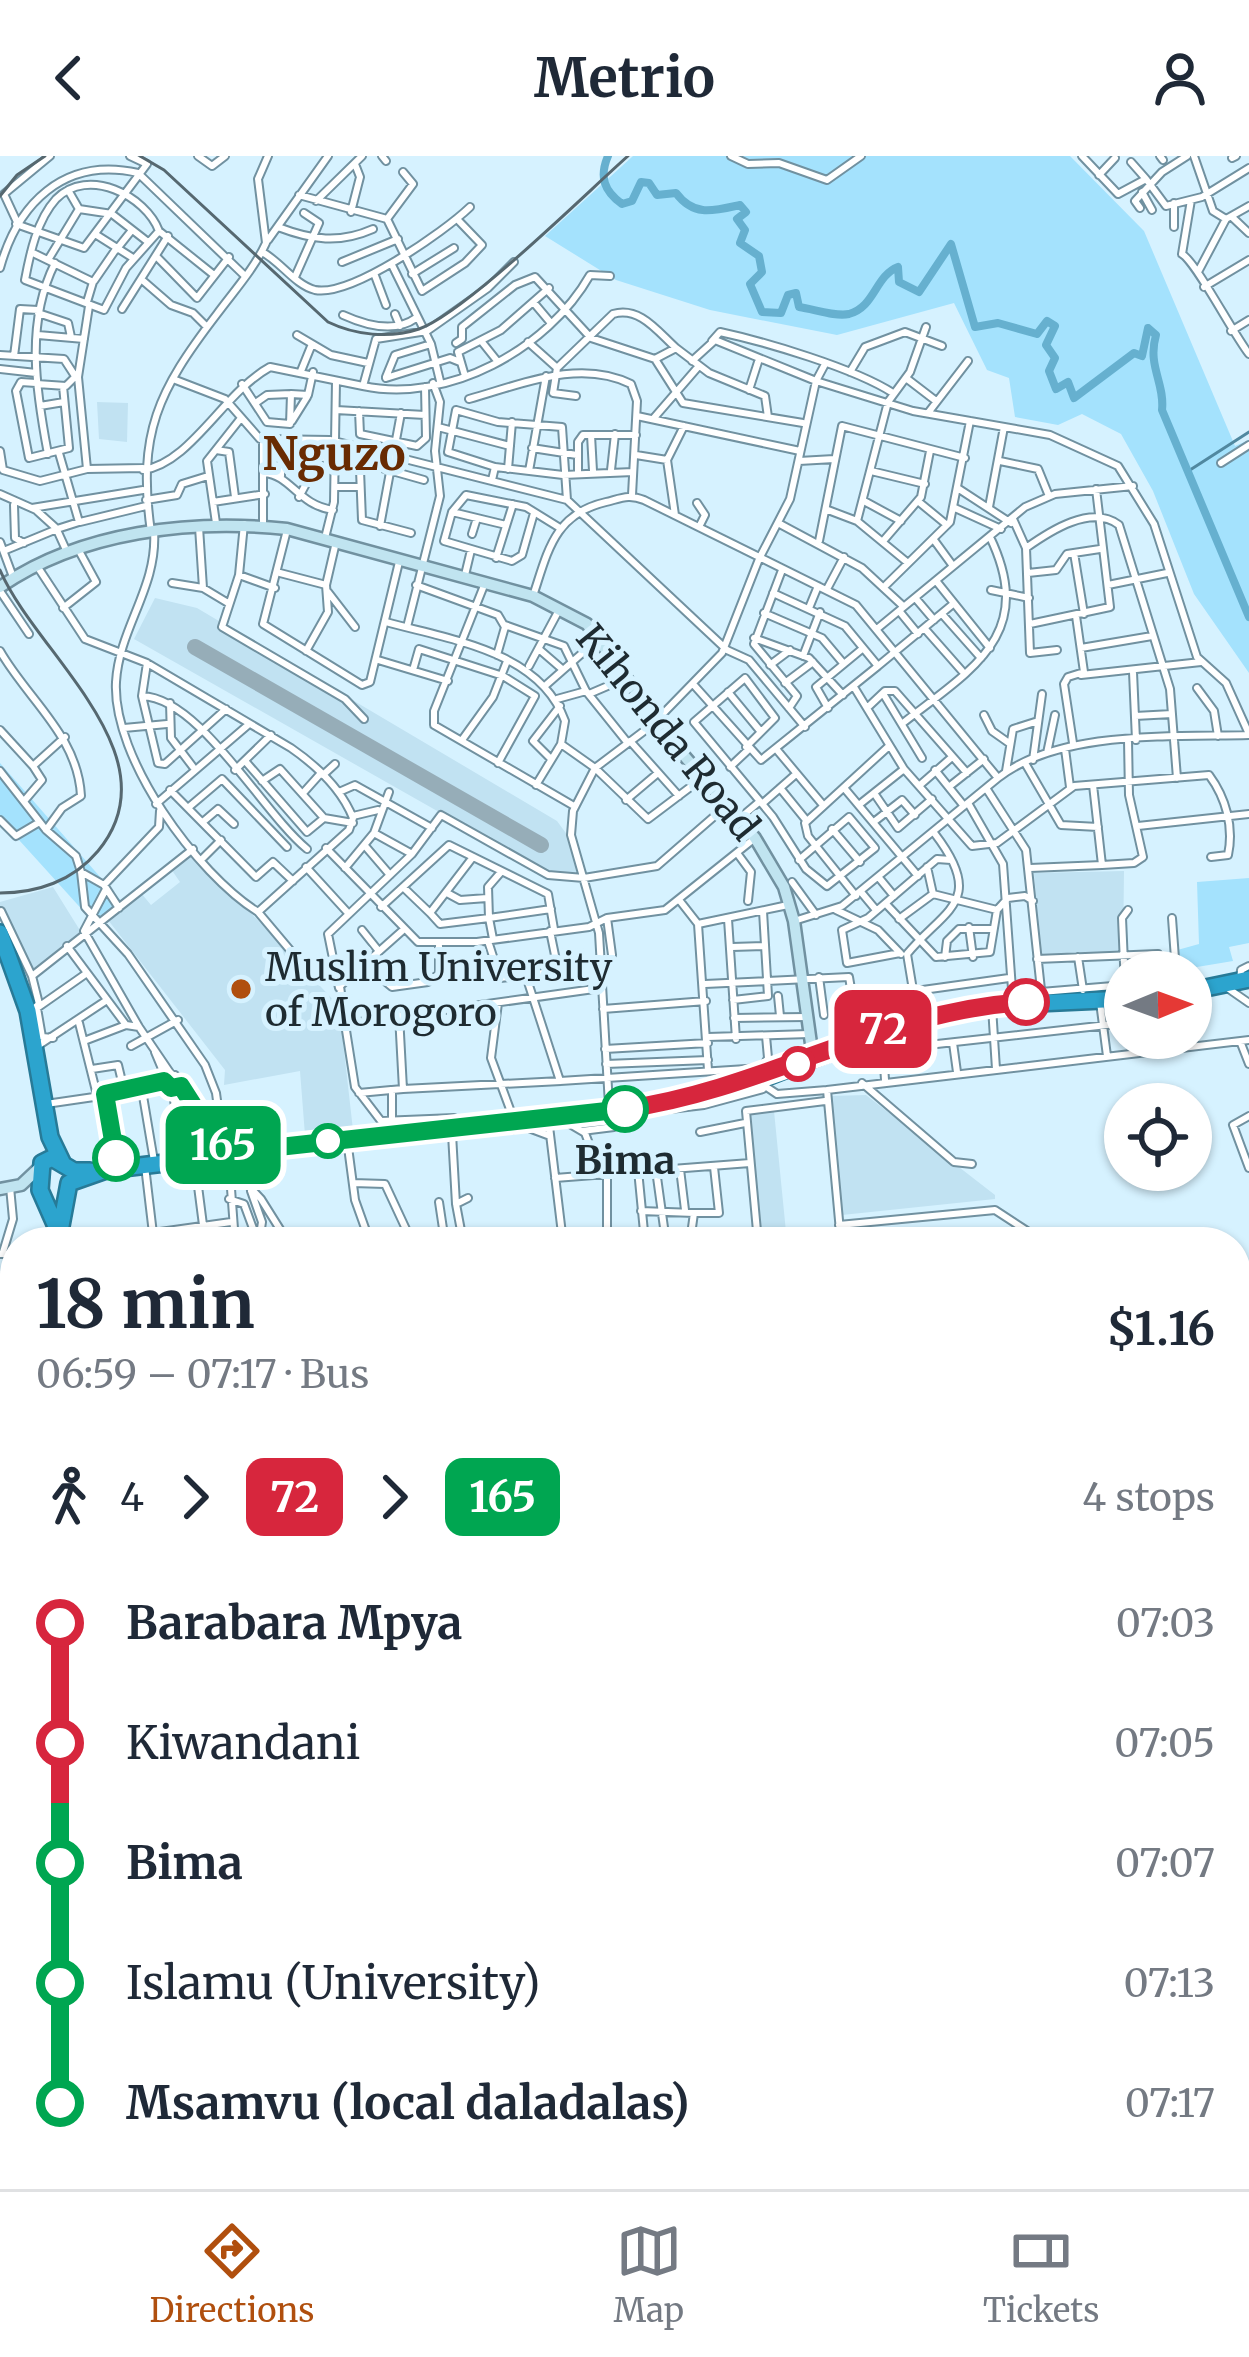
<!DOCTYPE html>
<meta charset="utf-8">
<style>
:root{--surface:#fff;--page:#f6f6f7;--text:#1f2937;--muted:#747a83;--line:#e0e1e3;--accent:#b04f0e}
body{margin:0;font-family:Merriweather,serif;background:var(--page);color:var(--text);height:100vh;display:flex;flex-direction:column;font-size:45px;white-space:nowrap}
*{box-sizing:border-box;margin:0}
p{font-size:39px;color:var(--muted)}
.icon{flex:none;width:66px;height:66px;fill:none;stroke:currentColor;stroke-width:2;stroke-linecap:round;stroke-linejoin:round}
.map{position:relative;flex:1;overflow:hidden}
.details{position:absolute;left:0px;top:1071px;width:1251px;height:963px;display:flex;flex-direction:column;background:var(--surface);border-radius:48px 48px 0 0;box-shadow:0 3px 9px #0004}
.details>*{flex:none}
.badge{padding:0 24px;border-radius:18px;font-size:42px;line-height:78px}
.needle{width:78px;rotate:89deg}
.tools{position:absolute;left:1104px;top:795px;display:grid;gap:24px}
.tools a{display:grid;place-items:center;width:108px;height:108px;border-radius:50%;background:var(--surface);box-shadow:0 3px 9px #0004;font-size:60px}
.map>.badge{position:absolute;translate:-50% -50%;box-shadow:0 0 0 6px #fff}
.legs{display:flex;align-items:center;gap:18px;height:132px;padding:0 36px;font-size:39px}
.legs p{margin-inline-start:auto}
.summary{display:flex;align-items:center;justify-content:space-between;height:204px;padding:0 36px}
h1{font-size:66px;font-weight:700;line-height:90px}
ul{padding:0 36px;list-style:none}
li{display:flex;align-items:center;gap:42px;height:120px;font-size:45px}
li i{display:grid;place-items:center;width:18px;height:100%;margin:0 15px;background:currentColor}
li i::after{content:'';width:30px;height:30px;margin:-15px;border:9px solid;border-radius:50%;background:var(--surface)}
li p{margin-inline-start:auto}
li:first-child i{background:linear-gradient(#0000 50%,currentColor 0)}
li:last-child i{background:linear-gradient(currentColor 50%,#0000 0)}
header{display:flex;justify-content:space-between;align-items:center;height:156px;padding:0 36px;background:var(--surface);font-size:54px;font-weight:700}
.menu{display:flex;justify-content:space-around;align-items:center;height:168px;border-top:3px solid var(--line);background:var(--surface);font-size:33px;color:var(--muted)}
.menu a{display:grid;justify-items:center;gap:6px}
.menu .on{color:var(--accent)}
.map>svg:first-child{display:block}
</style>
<header><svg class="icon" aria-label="back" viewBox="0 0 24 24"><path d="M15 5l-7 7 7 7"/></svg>Metrio<svg class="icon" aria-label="person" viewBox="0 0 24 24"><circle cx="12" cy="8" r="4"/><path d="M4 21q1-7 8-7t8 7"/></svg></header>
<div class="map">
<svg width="1249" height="2033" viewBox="0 0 1249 2033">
<rect width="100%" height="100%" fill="#d6f2ff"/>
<!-- built -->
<path fill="#c1e2f2" d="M97 246 128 247 127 286 99 283Z
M155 442 197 452 557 665 568 680 580 722 550 719 134 483Z
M194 697 339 850 353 974 305 979 300 915 224 929 225 914 108 764 141 737 151 749 180 726 171 713Z
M1124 715 1123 796 1041 801 1034 717Z
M53 731 81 776 31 818 0 761V746Z
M866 939 995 1039V1043L842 1059 830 940Z
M774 955 787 1086H760L747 956Z"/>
<!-- green -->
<path fill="#a4e2fd" d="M633 0H1070L1144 75 1235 290 1249 284V517L1194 438 1153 335 1121 278 1082 258 1058 269 1015 261 1009 222 987 214 954 147 837 179 710 154 616 124 545 80Z
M0 607 123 747 96 769 0 663Z
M1249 722V787L1229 791 1233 805 1167 816 1163 798 1199 788 1197 726Z"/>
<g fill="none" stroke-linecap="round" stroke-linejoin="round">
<!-- stream -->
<path stroke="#5088a0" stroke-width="3" d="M1190 314 1249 276
M0 1287 13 1294"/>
<!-- river -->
<path stroke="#66b0cf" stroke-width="8" d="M608 0C599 21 604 35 622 48L632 45 641 26 649 27 657 39 676 37C694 61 713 55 740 49L746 56 737 63 745 74 740 87 759 100 762 116 750 128 762 156 781 157 788 139 796 137 799 151C814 153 835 161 849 158 875 151 875 120 898 111L899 126 919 136 951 88 975 171 998 167 1037 178 1047 165 1055 170 1046 189 1055 202 1049 215 1056 233 1068 226 1074 242 1134 197 1142 200 1148 172 1156 179C1147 210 1165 227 1162 254L1249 461
M0 1507 15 1509
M0 1528 15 1523
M1018 2019 1029 2033"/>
<!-- runway -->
<path stroke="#96adb8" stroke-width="16" d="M195 491 541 689"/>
<defs>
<path id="street" d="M198 0 212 10 225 0
M382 0 386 5
M731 0 748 8 779 7 827 24 861 0
M1082 0 1118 38 1146 23 1166 50 1202 41 1249 12
M1160 0 1163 4
M1194 0 1213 55 1226 63
M1232 2 1236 0
M1131 6 1146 23
M1099 19 1115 2
M1142 36 1152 54
M299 39 387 63 422 135 465 107 482 89 457 63
M1191 44 1182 98C1196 106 1232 176 1249 198
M316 45 362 0
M1140 52 1135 45 1162 16 1187 0
M79 53 112 58 148 86
M351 56 360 21 355 8
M1232 61 1249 77
M387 63 413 28 403 16
M17 66 4 38 50 0
M16 68 84 92 147 8 130 0
M278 71C312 84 339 88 373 73
M1174 71V47
M159 75C146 40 88 10 56 43 37 64 30 97 25 124L104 154 126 112 159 75 214 119
M95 78 133 102
M268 84 328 0
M116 94 132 74
M31 96 93 126 87 146
M262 96C280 105 295 129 315 134 351 141 444 76 470 51
M156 100 197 142 229 101
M48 104 79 53 68 34
M342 106 398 83
M392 109 431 188 440 225
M0 112C17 50 62 0 138 17L245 120
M1199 114 1226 63 1249 50
M374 117 386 149
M412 118 454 92
M295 121 319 67 304 57
M141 123 171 149 193 157 207 171
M94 125 116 93
M1204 131 1249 104
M534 147 550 166
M122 153 168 80
M38 157 68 167 71 181
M395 158 400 170
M343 159C365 169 394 178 416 162
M1231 175 1249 164
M38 179 84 183
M297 179 331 199 368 207
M712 185 720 176C766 186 854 212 893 237
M482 186 498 206
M528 186 556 211
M456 187 462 183V171L515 129 535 121 591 182 655 203 683 247 803 267
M0 199 64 203 75 220
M14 200 20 153 38 154
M655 203 676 192 709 217 765 240 768 261
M692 205 715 184 816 225 824 210
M0 213 36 217
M301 215 312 188
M850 216 865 191 905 176 942 190
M465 220 458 196 501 174 549 132
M386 221 395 199 431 188
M386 222 450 202 460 206
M906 222 936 245
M173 223 225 243 260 283 330 284 567 344 727 494 749 504 805 571
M36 227 21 226 16 235 29 302 69 292 63 230
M37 228 66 230 76 220
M242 228 267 266 290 268 291 238 267 239 257 246
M363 230C448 248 548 193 590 119L610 120
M749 234 758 206
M291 238 308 239 313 216
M576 240 553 237 557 212 613 158C640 150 658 176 676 192
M469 243C520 229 579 202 631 228L637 245 632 339
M40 250 64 246
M336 254 425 259
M359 255 360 278 417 290 426 282 425 231
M928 257 968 205
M637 260 800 295
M653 263 698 211
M292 265 307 241
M438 271 510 290
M591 279 593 315
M532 292 577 299
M216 294 229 296 235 341
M0 295 3 314 40 325 87 313 143 312
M48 298C36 235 25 167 55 107
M636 299 667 304
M799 305 834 303
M1000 305 1038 313 1049 340
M1221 307 1249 289
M495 311 448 296 456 254 498 266 562 271 567 344
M87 313 78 221 89 150
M508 313 512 266
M143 314C191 307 223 237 270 211L363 230 376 183 427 175 488 132 514 106
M611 314 615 278
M529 315 546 220
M871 315 925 328
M578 316V286L583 279H636
M264 317C291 319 298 349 333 354
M281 320V308L288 301 333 302
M492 324 495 311 563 319 633 316
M335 331H360
M959 333 1011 367
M0 338 36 354 57 373 79 366 59 297
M299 341 307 326 308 299
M146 344 177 339 182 328 208 320
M864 345 901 365
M213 346 265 338
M919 346 947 369
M697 347 705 359 700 369
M14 349 15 382 24 387
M989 351 1004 271
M32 352 143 334
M955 352 1001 373
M828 354 857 365 908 407
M452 356 506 369
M534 357 522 399 512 405 444 385 452 356 466 339 526 351 560 372
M675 359 667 304 684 270
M1013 363 1026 392 1030 497 1057 494
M857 365 888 246 910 216 926 171
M80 366 146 350
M216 367 207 305 241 262
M778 367 862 412 903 450
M244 368 239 419 222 471 345 543 364 563
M263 370V284
M380 370 401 257
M199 371 203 432
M57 374 67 396
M287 374 263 468 362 529 370 526 399 406
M151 376C137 277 158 235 217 158 234 135 254 113 266 87L258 23 268 0
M411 377 362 364 360 314 371 309 424 324
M472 378 477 362
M325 382 334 346 336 225
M884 384 921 341 930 295
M934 384 953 410
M819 385 842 270 965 302
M0 386 13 421
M1026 392C1050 375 1091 348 1119 369L1170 533 1177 622
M6 394 57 373
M1074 397 1084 458
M496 402 513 348
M37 410 85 483 147 507 291 592C317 610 341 632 353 662L349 674 258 756C197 718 112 602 116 526 119 472 158 431 154 375
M782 414 754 488 797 540 789 552
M280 417 326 429 336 386
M1028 417 1056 414 1067 398 1100 393
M239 419 275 432
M465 419 471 394
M937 426 990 492
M172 427 203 432 228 447
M485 427 434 555V569L574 650
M416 429 498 459 505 471 497 499
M886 429 950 366 970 265
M1108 429 1167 417
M827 433 844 401
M991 434 1029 442
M0 435 29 478
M328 436 355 471
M773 437 845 470 878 510 953 448
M533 440C548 395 554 358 606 346 622 342 629 338 644 344L856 449 998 622
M917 444 934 464
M63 452 96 426 78 393
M809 452 818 430
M900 456 918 478
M764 457 822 482 843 507
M942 458 981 502
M386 466C451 484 540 495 565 565L561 588 536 629
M1030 468 1110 451 1096 333
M505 469 564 490 586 535
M407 471 440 340 435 295 440 246 433 227
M878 472 1025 351 1055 338 1133 330
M925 473 962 515
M754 482 809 502 843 539
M1081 492 1152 480
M540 494 562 513
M0 495C28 544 78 580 81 640L62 652 46 674
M306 495 328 456 326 429
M803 500 820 456
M378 504 448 525
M147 507 142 540 158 607 165 608 226 553
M770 509 790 494
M529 510 559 454
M413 514 419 493 503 520 535 540 498 607
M1133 516 1136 584
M1081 519 1201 506
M785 527 813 506
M693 528 761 604 878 510
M546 529 596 485
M854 531 904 613 972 690 997 687 1074 630 1209 619C1226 642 1234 671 1228 699L1211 701
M1197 532 1214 555 1218 580
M728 536 761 576
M589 538 624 523
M884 539 922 602
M142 540C200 542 262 656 307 693
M557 543 586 535 627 586
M170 547 171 582 193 611
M828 552 816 531 862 493
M867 552 885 535H895L967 617
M984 559 992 575 1009 587
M1135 560 1172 558
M903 567C972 513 1037 479 990 381
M124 572 167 568
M0 574 33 610 65 581
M462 584 493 541 507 505
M630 585 679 640
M1073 587 1064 528 1068 521 1084 516 1076 460
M561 588 595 612 648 663 701 623
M746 591 775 562 745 522 694 566 773 661 806 713 827 730 875 692 849 661 799 704
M1065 593 1070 631
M777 594 823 649
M1047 597 1055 559
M551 603 533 585 560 550
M1033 604 1042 538
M246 606 307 676 324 662 280 613 262 625
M1025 607 1061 669 1098 671
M730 611 748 594
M235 614 271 579
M935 614 964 650
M0 615 46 674 76 700 81 716 104 729 119 752
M1006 615 1013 573 1035 566
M323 619 335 608
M920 629 952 601
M950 630 984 603
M780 632 806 664
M986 632 1026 694 1042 843
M845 633 918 720
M170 634 256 721 273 706 293 725
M304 636 321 617
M339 636 355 629 432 672
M874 637 898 672 932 643
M25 644 42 624 33 610
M626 644 658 617
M763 647 796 618
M968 647 1003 708 1013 847
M156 648 248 569
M860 648 904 613
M189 651 222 623 287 691
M353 660 378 654
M324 662 353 667
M740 662 759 646
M0 664 16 680 38 667
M204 665 218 653 234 668
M875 665 902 644 915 659
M1138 670 1249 658
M832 673 860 706
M374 677 389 636
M366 691 390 719
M326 692 418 786H477L589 771 607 762 665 754 755 682
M737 697 751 716 748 745
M203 702 221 684
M1102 709 1134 707 1143 701 1129 639 1128 584
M306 711 348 757
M345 712 374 677 412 698
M1030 712 1102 709 1093 629
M81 716 85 751 128 798 205 909 216 937 224 997
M501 716 488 731 489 762 551 753
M880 723 894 740
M792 726 816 759
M104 729 159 671 160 655
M404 732 430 757 473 701
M105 735 84 775 139 871 213 980 223 985
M861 736 876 754
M447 737 460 744 487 742
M933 738 997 754 1008 742 1025 740 1033 745
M856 740 808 680 805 667 889 590
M680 745 698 768 708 914
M886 748 936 801 990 796 997 754
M381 751 449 689 548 738 554 773
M836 754 878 774 901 798
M1 755 32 820
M258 756 295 800
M430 757 440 768 489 762 493 783
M607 762 612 799
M1172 762 1176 816
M728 763 736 883
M899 763 933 738 927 711
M794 765 842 750 998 622C1059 574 1173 581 1249 579
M698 768 788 749
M969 771 973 801
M362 774 378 794
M488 785 500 822 552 816 557 809 550 775
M67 790 126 869
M732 791 764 790
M900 797 847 807 842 774 868 762 937 703 951 704
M945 801 947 785 959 773H992
M1078 801 1083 834
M1037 803 1158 798 1161 816
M364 808 392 831 428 826 439 818V790
M526 820 560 925 762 912 768 902 766 880
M819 821 824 859
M1240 825 1241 814 1249 810
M705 828 849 821 859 880
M1125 830 1122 762 1128 754
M1226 831 1249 847
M339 832 328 778 412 698 441 659 548 719 584 722 657 710 725 651
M1041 836 1125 829
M778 840 780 860
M858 843 1009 822
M733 844 768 840 763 755
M1100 846 1107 900
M498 847 491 902 514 964
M992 851 996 913
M603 853 706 845
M32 854 39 848 32 820 193 693
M917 858 907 798C944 753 987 746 935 678
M734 862 807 861
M79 867 97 939
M345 868 340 830 402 775
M708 881 809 878
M53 882 42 881 37 852 87 817
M84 885 126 869 139 871
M1240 885 1249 908
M953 887 957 916
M131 890 178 864
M36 891 107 844
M605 893 708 887
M155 896 173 939 184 1001
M606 908 708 904
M92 913 118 909 124 934
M885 924 883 894 1125 867
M759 926 777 938 827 934 841 1086
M862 927 954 1006 972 1008
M403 933 561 925
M142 934 154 1005
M827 934 1249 884
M359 937 391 934
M105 938 117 1011
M46 948 142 934 175 919
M609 949 599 777 571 679 573 655 595 612 652 569 722 497 759 403 790 343 816 225 913 255 1050 279 1118 310 1154 368 1197 501 1226 527 1249 578
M653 955 704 949 763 933
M1249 960 1233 969 1249 1012
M594 963 638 960 644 954
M392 965V934L403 933 399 859
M568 967 585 977 593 998
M535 970 569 966
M549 970 563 1086
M460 971 454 962 381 965 355 931 345 868 601 832
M526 971 550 980
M495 974H512
M582 975 614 971 621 962
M700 976 745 967
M452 978 456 1048
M348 991 355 1044 370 1086
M229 1006 235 1086
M195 1007 203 1069
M229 1009 261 1043 288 1086
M145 1010 154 1086
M680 1013 685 1054
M638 1014 645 1086
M656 1014 666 1086
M607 1019V1074
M555 1022 750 1007
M353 1027 385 1028 412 1086
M251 1035 262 1066 259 1086
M229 1043 244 1048 258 1086
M439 1046 445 1086
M641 1055 694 1057 690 1086
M694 1057H719L714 1011
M839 1069 995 1054 1044 1086
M153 1077 231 1066
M462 1080 456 1048 468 1042
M619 1086 620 1084
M758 1086 746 955 825 945
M3 1096 13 1063 10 1031
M0 1098H9L15 1241
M0 1177 13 1176
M0 1242H15
M1236 1284 1249 1285
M0 1306H15
M0 1355H15
M0 1398 15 1397
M0 1420H15
M0 1441H15
M1236 1451V1469
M0 1457 15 1456
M0 1479H15
M1236 1516 1249 1517
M1236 1574 1249 1576
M0 1587 15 1581
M1236 1610 1249 1609
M1236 1613 1249 1630
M0 1632 15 1628
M1236 1660H1249
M0 1668 15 1707
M1236 1676 1249 1675
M1236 1705 1249 1704
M0 1711 13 1703
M0 1755 15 1753
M1236 1799 1249 1791
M0 1839H15
M0 1854 8 1853 9 1839
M1236 1878 1249 1875
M0 1883 15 1882
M1236 1926 1245 1936
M3 1993V1926
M0 2019 40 2022
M86 2019 88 2033
M392 2019 393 2033
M456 2019 458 2033
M530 2019 543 2025
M541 2019 546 2033
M601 2019 602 2033
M810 2019V2033
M918 2019 927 2033
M306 2027 393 2026
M52 2033H84
M98 2033H119
M131 2033 136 2019
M190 2033 191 2019
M235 2033 236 2019
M270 2033V2019
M684 2033 685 2019
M755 2033V2019
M785 2033 786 2019
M877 2033 879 2019"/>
<path id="secondary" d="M0 431C81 375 192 363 287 373L533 440 587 468 674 588 755 682 784 731 794 765 813 902
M0 1033 21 1029 38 1013"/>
<path id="highway" d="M0 777 28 855 50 981 62 1006
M1191 835 1249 823
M55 1068 40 1034 42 1007 52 1002 74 1015H90
M58 1086 69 1027 106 1014 645 950 772 919 918 862 992 849 1125 843
M161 2033 163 2019"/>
</defs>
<!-- street casing -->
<use href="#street" stroke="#7191a0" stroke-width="10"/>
<!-- secondary casing -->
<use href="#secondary" stroke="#7191a0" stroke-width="15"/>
<!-- highway casing -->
<use href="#highway" stroke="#277a97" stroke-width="20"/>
<!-- street -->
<use href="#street" stroke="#fff" stroke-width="6"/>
<!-- secondary -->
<use href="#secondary" stroke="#c0e4f0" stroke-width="10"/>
<!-- highway -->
<use href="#highway" stroke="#2ca4ce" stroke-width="15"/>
<!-- rail -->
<path stroke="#566870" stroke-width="3" d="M140 0 164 14 328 166C355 179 389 183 419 173 465 157 584 39 628 0
M0 40 17 19 45 0
M0 414C35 497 177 600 98 695 73 725 37 737 0 737"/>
</g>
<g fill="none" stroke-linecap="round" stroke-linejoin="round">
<defs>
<path id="line-1" d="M625 953C767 933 883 854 1026 846"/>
<path id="line-2" d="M116 1002 105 938 164 925 171 932 181 930 213 980 223 985 224 997 625 953"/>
</defs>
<!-- line-1 casing -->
<use href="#line-1" stroke="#fff" stroke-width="27"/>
<!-- line-2 casing -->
<use href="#line-2" stroke="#fff" stroke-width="27"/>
<!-- line-1 -->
<use href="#line-1" stroke="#d7263d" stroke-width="18"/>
<!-- line-2 -->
<use href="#line-2" stroke="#00a651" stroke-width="18"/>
</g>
<!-- markers -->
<circle fill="#b04f0e" stroke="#d6f2ff" stroke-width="4.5" cx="241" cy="833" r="12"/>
<g fill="#fff" stroke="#d7263d" stroke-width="6">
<circle cx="1026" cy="846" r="21"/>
<circle cx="798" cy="908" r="15"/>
</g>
<g fill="#fff" stroke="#00a651" stroke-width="6">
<circle cx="625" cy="953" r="21"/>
<circle cx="328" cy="985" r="15"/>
<circle cx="116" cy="1002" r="21"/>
</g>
<g text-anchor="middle" stroke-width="10" stroke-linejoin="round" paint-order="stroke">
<!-- street labels -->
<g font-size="39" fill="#1e2b31" stroke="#d6f2ff">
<text transform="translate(668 576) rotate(51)" y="14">Kihonda Road</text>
</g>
<!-- poi labels -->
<g font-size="39" fill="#1e2b31" stroke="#d6f2ff" text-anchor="start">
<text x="265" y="825">Muslim University<tspan x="265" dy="45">of Morogoro</tspan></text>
</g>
<!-- stop labels -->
<g font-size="39" font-weight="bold" fill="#1e2b31" stroke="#d6f2ff">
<text x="625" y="1018">Bima</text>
</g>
<!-- quarter labels -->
<g font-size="45" font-weight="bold" fill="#682b02" stroke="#d6f2ff">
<text x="334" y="314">Nguzo</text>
</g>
</g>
</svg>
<div class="tools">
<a><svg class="needle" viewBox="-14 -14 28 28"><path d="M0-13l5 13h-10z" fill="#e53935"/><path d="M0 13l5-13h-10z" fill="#747a83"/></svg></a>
<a><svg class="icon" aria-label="locate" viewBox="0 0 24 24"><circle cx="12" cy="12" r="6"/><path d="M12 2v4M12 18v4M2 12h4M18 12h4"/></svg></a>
</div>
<b class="badge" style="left:883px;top:873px;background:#d7263d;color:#fff">72</b>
<b class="badge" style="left:223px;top:989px;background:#00a651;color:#fff">165</b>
<section class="details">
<div class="summary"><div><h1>18 min</h1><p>06:59 – 07:17 · Bus</p></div><b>$1.16</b></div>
<div class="legs"><svg class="icon" aria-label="walk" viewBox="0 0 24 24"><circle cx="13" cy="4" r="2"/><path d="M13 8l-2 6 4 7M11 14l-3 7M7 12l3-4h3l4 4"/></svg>4<svg class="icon" aria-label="forward" viewBox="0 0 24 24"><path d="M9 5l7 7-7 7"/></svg><b class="badge" style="background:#d7263d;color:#fff">72</b><svg class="icon" aria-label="forward" viewBox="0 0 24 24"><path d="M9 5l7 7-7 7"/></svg><b class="badge" style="background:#00a651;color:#fff">165</b><p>4 stops</p></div>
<ul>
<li><i style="color:#d7263d"></i><b>Barabara Mpya</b><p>07:03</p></li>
<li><i style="color:#d7263d"></i><span>Kiwandani</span><p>07:05</p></li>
<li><i style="color:#00a651"></i><b>Bima</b><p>07:07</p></li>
<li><i style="color:#00a651"></i><span>Islamu (University)</span><p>07:13</p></li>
<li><i style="color:#00a651"></i><b>Msamvu (local daladalas)</b><p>07:17</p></li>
</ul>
</section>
</div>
<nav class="menu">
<a class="on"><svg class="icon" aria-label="directions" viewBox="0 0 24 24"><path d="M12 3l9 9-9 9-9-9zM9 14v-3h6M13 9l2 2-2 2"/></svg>Directions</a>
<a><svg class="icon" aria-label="map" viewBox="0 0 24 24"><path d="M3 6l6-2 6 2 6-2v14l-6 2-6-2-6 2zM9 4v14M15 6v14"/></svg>Map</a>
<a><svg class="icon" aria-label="tickets" viewBox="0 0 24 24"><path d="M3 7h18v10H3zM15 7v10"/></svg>Tickets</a>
</nav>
